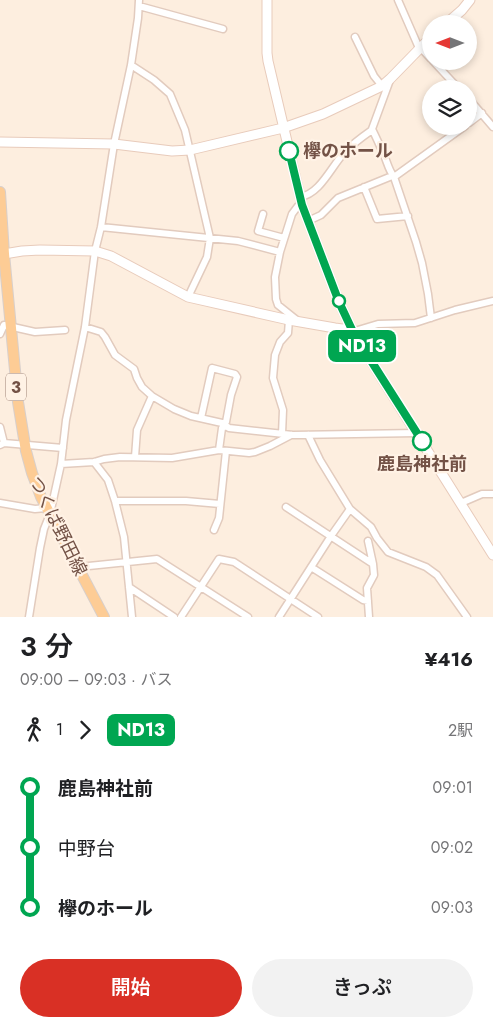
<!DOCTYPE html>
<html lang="ja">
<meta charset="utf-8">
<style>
:root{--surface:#fff;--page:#f2f2f2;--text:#202124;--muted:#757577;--accent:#d93025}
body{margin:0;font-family:Jost,"Noto Sans JP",sans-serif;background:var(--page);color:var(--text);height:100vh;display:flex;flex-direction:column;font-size:19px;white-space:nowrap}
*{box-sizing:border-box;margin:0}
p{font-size:16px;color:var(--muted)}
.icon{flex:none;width:28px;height:28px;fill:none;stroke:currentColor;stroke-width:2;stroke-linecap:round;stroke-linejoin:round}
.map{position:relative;height:617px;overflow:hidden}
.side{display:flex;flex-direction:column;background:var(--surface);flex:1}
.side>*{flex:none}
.badge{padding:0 10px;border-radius:8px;font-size:18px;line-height:32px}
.needle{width:32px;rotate:270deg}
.fabs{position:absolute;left:422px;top:15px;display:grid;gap:10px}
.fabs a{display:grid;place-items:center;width:55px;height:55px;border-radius:50%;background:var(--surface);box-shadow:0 2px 8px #0003;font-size:25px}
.map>.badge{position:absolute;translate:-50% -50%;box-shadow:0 0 0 2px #fff}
.legs{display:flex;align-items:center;gap:8px;height:55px;padding:0 20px;font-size:16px}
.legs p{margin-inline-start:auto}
.summary{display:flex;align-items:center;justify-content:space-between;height:85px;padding:0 20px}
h1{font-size:28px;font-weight:600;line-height:38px}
.action{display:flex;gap:10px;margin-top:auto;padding:10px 20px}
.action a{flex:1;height:58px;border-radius:30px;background:var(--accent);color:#fff;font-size:20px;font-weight:600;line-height:58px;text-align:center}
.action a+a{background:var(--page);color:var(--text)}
ul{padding:0 20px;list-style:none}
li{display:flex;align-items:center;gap:18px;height:60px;font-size:19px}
li i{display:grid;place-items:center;width:8px;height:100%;margin:0 6px;background:currentColor}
li i::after{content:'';width:12px;height:12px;margin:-6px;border:4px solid;border-radius:50%;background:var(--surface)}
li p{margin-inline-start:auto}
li:first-child i{background:linear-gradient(#0000 50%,currentColor 0)}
li:last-child i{background:linear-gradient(currentColor 50%,#0000 0)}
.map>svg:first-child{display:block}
</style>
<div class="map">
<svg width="493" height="617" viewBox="0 0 493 617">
<rect width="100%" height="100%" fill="#fdeedf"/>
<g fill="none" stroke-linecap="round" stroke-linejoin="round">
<defs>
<path id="street" d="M398 0 419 48
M139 6 223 29
M355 37 374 76 382 86
M420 47 431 59
M433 61 459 89
M131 65 154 80 170 94 185 130 210 238 207 257 188 297
M390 80 372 129C376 137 380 146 384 155 387 162 389 171 394 177L416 242 422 263 428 294 431 318
M469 99 493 127
M469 123 482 113
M394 177 465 126
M364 187 377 219 408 216
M300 197C320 194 331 167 344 153 352 144 362 137 372 130
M263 214 258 231 284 238
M308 221 321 215 338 198 392 176
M101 227 238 241 280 252
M298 321 278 305 276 299 275 277 280 252 292 214 298 206 302 205
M85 327 101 332 105 337 115 355 134 369 137 378 142 387 152 396 174 409 191 416 222 423 229 428 293 435 417 433
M353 332 358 330 378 324 415 323 455 310 493 301
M0 334 4 325 35 332 65 330
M201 418 212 368 235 374 237 377 231 395 226 422 224 424
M0 427 4 443
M282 434 283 410 273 378 275 355 280 342 288 333 289 320
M308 435 320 460 350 509 371 527 377 538 388 552 426 567 437 575 467 617
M0 445 4 443 63 448
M219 450 222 428 225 426
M135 457 137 430 152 396
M94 462 108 480 115 501 124 537 132 617
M61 464 94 462 104 459 120 457 172 458 219 450 249 453 255 452 270 446 291 435
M115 501H186L220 504
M0 503 35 509 46 508
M461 503 482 494H493
M286 507 373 564 374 575 367 588 369 617
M214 530 219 518 226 451
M368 541 373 564
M79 567 157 559 248 617
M311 567 363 600 368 601
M129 587 174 617
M29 617 40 548 44 529 50 514 61 464 66 420 85 327 95 251 101 227 114 144 131 65 138 18 139 0
M181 617 219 559 234 562 318 617
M279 617 331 536 350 509"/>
<path id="secondary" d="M267 0V53L268 61 302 205 339 302 354 334 493 555
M446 24 462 10 470 0
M0 142 114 144 172 151 190 150 283 128 323 114 382 86 390 79 431 37
M4 254 22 251 40 250 95 251 111 256 188 297 289 320 335 328 342 329 351 328"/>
<path id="primary" d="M0 192 4 254 18 402 26 451 32 473 41 497 104 617"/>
</defs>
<!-- street casing -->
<use href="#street" stroke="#e2cbbe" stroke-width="9"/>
<!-- secondary casing -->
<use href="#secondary" stroke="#e8cbbb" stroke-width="11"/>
<!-- primary casing -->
<use href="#primary" stroke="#d8cfcb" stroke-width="12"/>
<!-- street -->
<use href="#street" stroke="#fff" stroke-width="6"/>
<!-- secondary -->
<use href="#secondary" stroke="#fff" stroke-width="9"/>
<!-- primary -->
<use href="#primary" stroke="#fdcc95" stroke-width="10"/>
</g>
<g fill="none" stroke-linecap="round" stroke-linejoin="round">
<defs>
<path id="line-1" d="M289 151 302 205 339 302 354 334 422 441"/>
</defs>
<!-- line-1 casing -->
<use href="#line-1" stroke="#fff" stroke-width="11"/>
<!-- line-1 -->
<use href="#line-1" stroke="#00a651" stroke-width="8"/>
</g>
<!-- markers -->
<g fill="#fff" stroke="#00a651" stroke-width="2.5">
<circle cx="289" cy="151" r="9"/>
<circle cx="339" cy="301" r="6"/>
<circle cx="422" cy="441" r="9"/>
</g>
<g text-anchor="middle" stroke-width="4.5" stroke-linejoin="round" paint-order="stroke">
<!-- shield labels -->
<rect fill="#fff2e5" stroke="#9d8276" stroke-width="1" x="6" y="373.5" width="20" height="27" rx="4"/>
<g font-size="16" font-weight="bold" fill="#735246">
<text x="16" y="393">3</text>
</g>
<!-- stop labels -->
<g font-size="18" font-weight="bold" fill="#735246" stroke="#fff2e5" text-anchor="start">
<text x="303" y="157">欅のホール</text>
<text x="422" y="470" text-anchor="middle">鹿島神社前</text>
</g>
<!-- street labels -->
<g font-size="18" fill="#735246" stroke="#fff2e5">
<text transform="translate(58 526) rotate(64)" y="6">つくば野田線</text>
</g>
</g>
</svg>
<div class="fabs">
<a><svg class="needle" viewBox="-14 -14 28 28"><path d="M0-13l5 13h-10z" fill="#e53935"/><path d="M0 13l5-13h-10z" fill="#757577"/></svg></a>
<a><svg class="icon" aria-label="layers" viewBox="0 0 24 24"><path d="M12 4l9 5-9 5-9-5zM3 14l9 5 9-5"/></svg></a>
</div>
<b class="badge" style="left:362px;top:346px;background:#00a651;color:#fff">ND13</b>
</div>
<section class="side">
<div class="summary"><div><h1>3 分</h1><p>09:00 – 09:03 · バス</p></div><b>¥416</b></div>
<div class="legs"><svg class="icon" aria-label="walk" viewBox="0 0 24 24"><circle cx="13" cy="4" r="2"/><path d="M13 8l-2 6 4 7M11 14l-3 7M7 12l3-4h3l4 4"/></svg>1<svg class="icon" aria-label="forward" viewBox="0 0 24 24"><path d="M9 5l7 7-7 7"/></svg><b class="badge" style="background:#00a651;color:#fff">ND13</b><p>2駅</p></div>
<ul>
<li><i style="color:#00a651"></i><b>鹿島神社前</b><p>09:01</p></li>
<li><i style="color:#00a651"></i><span>中野台</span><p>09:02</p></li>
<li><i style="color:#00a651"></i><b>欅のホール</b><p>09:03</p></li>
</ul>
<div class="action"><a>開始</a><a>きっぷ</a></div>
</section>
